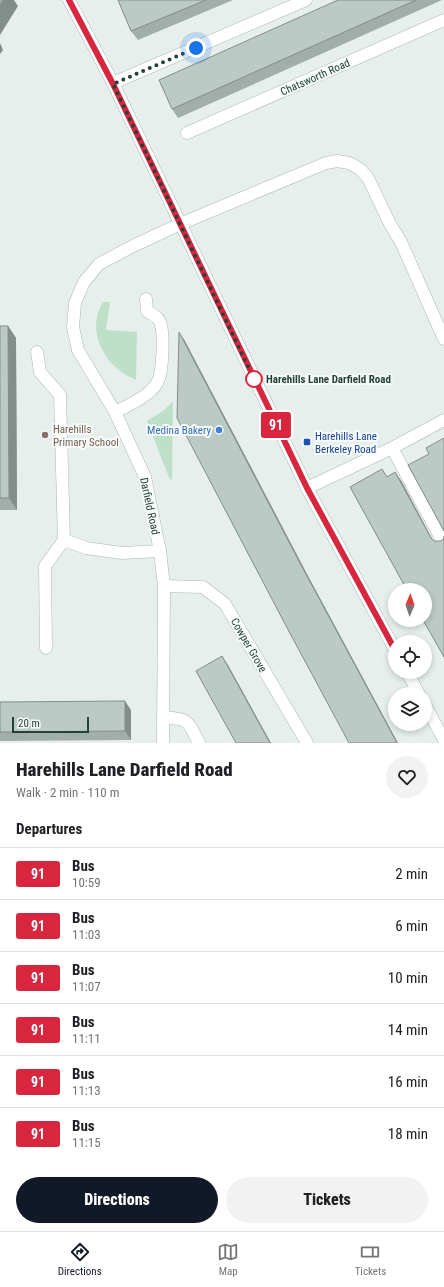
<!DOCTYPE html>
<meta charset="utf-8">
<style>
:root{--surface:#fff;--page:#f2f2f2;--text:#202124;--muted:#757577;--line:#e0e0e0;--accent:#111827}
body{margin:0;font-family:"Roboto Condensed",sans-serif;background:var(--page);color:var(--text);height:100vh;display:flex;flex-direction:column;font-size:15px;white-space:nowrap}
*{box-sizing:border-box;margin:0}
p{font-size:13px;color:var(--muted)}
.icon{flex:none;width:22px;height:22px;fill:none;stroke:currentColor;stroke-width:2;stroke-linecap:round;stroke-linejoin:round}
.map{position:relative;height:743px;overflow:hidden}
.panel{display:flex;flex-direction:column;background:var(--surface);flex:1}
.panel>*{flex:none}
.badge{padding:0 8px;border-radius:3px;font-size:14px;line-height:26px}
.needle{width:26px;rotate:2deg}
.tools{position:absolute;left:388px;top:583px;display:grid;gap:8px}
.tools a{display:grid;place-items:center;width:44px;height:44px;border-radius:50%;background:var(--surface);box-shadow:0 2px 6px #0003;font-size:20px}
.scale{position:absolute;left:12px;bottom:10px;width:77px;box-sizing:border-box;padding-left:4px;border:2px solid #24423a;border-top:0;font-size:11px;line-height:14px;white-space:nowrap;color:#24423a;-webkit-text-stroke:3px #f7fbf9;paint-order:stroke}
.you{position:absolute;width:20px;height:20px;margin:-10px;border:3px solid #fff;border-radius:50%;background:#1a73e8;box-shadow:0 0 0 6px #1a73e833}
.map>.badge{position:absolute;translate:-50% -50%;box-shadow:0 0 0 2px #fff}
h2{padding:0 16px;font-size:15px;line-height:36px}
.round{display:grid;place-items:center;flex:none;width:42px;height:42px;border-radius:21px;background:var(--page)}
.headline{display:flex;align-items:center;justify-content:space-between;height:68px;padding:0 16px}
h1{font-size:19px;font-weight:800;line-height:30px}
.primary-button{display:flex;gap:8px;margin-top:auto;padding:8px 16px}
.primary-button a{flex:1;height:46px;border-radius:24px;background:var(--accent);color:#fff;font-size:16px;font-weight:800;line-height:46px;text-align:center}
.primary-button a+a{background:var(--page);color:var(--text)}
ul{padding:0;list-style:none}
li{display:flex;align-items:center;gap:12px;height:52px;padding:0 16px;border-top:1px solid var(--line)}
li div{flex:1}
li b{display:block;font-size:15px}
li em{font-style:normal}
li .badge{min-width:44px;font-weight:700;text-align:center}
.tabs{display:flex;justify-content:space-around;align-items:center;height:56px;border-top:1px solid var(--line);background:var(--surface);font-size:11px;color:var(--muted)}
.tabs a{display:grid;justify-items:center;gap:2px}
.tabs .selected{color:var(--accent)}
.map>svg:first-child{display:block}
</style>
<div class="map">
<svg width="444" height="743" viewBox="0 0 444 743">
<rect width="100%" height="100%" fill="#e6efeb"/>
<!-- green -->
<path fill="#bfe0c8" d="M103 302H110L106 330 137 332 136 380C131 377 125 375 120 371 99 354 88 326 103 302Z
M173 401 172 479 170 480 147 421 163 411Z"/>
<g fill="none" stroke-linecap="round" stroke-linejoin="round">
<defs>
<path id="lane" d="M113 83 306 0
M180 224 326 163 337 161 349 163 360 169 368 178 390 224 401 242 444 339
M37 352 40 372 60 395 64 540 45 566 46 648
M115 412C127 406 150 396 157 383 163 373 165 329 159 320 156 316 150 313 147 311L146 299
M392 448 444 544
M64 540 86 548 122 553 160 551
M163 717C190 719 187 720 199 743"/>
<path id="street" d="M187 133 444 20
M307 488 392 448 444 420
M164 586 203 587 225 604 307 743
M163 743 164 586 160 551 145 477 115 412 78 350 73 327 75 303 84 282 99 264 131 247 180 224"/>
<path id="secondary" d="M69 0 113 83 307 488 395 650
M407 672 419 694
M425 705 444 740"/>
</defs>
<!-- lane casing -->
<use href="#lane" stroke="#a8b8b2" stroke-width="13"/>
<!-- street casing -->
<use href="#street" stroke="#a8b8b2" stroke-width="13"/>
<!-- secondary casing -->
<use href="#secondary" stroke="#a4bbb3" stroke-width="13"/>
<!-- lane -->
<use href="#lane" stroke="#fff" stroke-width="12"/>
<!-- street -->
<use href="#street" stroke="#fff" stroke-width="12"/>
<!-- secondary -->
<use href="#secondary" stroke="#fff" stroke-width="12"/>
</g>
<!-- wall -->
<path fill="#a1aea9" d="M118 0H233L138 40 131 31Z
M338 0H442L178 118 172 109Z
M0 326H8L16 338 17 510H0Z
M0 702 131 710V740L0 741Z"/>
<!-- shaded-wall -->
<path fill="#838d89" d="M3 0H14L18 6 0 35V5Z
M0 43 3 50 0 54Z
M8 326 16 338 17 510 9 498Z
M179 332 185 341 307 574 398 743H397L301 565Z
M395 472 402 482 437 548 431 538Z
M222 656 228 665 271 743H270Z
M125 701 131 710V740L125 731Z"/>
<!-- building -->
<path fill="#bbcac4" stroke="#838d89" d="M0 0H3L0 5Z
M118 0H206L131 31Z
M338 0H416L172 109 159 80Z
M0 326H8L9 498H0Z
M179 332 301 565 397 743H349L285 624 177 418Z
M444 438V531L408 465 429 454 426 448Z
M382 469 387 477 395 472 431 538 434 541H441L444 538V536V657L423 620H425V590H407L350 487Z
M222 656 270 743H236L196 671Z
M125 701V731L0 732V702Z"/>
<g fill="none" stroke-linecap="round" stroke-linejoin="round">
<defs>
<path id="line" d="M69 0 113 84 307 488 395 650"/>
</defs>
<!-- line casing -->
<use href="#line" stroke="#fff" stroke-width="9"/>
<!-- line -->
<use href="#line" stroke="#d7263d" stroke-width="6"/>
<!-- walk -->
<path stroke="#24423a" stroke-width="4" stroke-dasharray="0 7.2" d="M196 48 113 84 254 379"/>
</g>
<!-- markers -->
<circle fill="#fff" stroke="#d7263d" stroke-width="2" cx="254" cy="379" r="8"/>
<circle fill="#3f7fe0" stroke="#f7fbf9" stroke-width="1.5" cx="219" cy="430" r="4"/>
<circle fill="#8d6e63" stroke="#f7fbf9" stroke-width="1.5" cx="45" cy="435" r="4"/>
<rect fill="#1a4fb4" stroke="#f7fbf9" stroke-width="1.5" x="303" y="438" width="8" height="8" rx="2"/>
<g text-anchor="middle" stroke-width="4" stroke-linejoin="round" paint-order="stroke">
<!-- street labels -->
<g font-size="11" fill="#24423a" stroke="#f7fbf9">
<text transform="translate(315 77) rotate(-24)" y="4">Chatsworth Road</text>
<text transform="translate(150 506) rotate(78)" y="4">Darfield Road</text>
<text transform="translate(249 645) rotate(60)" y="4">Cowper Grove</text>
</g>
<!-- stop labels -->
<g font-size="11" font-weight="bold" fill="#24423a" stroke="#f7fbf9" text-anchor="start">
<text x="266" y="383">Harehills Lane Darfield Road</text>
</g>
<!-- education labels -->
<g font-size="11" fill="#785e54" stroke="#f7fbf9" text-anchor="start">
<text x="53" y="433">Harehills<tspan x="53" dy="13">Primary School</tspan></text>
</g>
<!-- shop labels -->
<g font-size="11" fill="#366cbe" stroke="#f7fbf9" text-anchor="end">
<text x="211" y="434">Medina Bakery</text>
</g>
<!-- transit labels -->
<g font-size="11" fill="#164399" stroke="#f7fbf9" text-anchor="start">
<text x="315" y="440">Harehills Lane<tspan x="315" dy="13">Berkeley Road</tspan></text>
</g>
</g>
</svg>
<div class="tools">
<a><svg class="needle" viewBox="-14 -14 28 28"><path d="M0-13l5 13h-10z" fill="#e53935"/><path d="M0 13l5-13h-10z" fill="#757577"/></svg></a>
<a><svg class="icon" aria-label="locate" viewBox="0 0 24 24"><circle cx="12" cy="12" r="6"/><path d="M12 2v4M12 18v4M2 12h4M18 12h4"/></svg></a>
<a><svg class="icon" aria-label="layers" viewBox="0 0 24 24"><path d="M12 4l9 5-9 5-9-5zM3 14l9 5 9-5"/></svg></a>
</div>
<div class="scale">20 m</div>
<div class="you" style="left:196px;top:48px"></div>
<b class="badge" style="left:276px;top:425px;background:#d7263d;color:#fff">91</b>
</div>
<section class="panel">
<div class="headline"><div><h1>Harehills Lane Darfield Road</h1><p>Walk · 2 min · 110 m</p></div><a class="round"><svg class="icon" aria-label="heart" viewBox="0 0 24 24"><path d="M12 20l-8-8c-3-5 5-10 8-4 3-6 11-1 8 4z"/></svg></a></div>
<h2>Departures</h2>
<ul>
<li><span class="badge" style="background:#d7263d;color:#fff">91</span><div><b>Bus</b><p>10:59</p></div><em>2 min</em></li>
<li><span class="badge" style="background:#d7263d;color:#fff">91</span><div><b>Bus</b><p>11:03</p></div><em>6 min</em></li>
<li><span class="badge" style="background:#d7263d;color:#fff">91</span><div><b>Bus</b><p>11:07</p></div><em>10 min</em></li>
<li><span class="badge" style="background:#d7263d;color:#fff">91</span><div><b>Bus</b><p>11:11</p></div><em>14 min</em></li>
<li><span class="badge" style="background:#d7263d;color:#fff">91</span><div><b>Bus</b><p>11:13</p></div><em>16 min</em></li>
<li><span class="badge" style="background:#d7263d;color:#fff">91</span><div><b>Bus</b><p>11:15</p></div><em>18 min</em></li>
</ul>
<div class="primary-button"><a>Directions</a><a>Tickets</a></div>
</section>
<nav class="tabs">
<a class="selected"><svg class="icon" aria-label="directions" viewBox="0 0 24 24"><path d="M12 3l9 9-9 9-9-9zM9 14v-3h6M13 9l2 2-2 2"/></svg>Directions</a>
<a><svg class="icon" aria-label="map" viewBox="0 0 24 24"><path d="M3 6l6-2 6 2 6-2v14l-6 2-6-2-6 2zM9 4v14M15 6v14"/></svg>Map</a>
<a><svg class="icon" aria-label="tickets" viewBox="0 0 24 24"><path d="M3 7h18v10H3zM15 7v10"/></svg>Tickets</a>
</nav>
